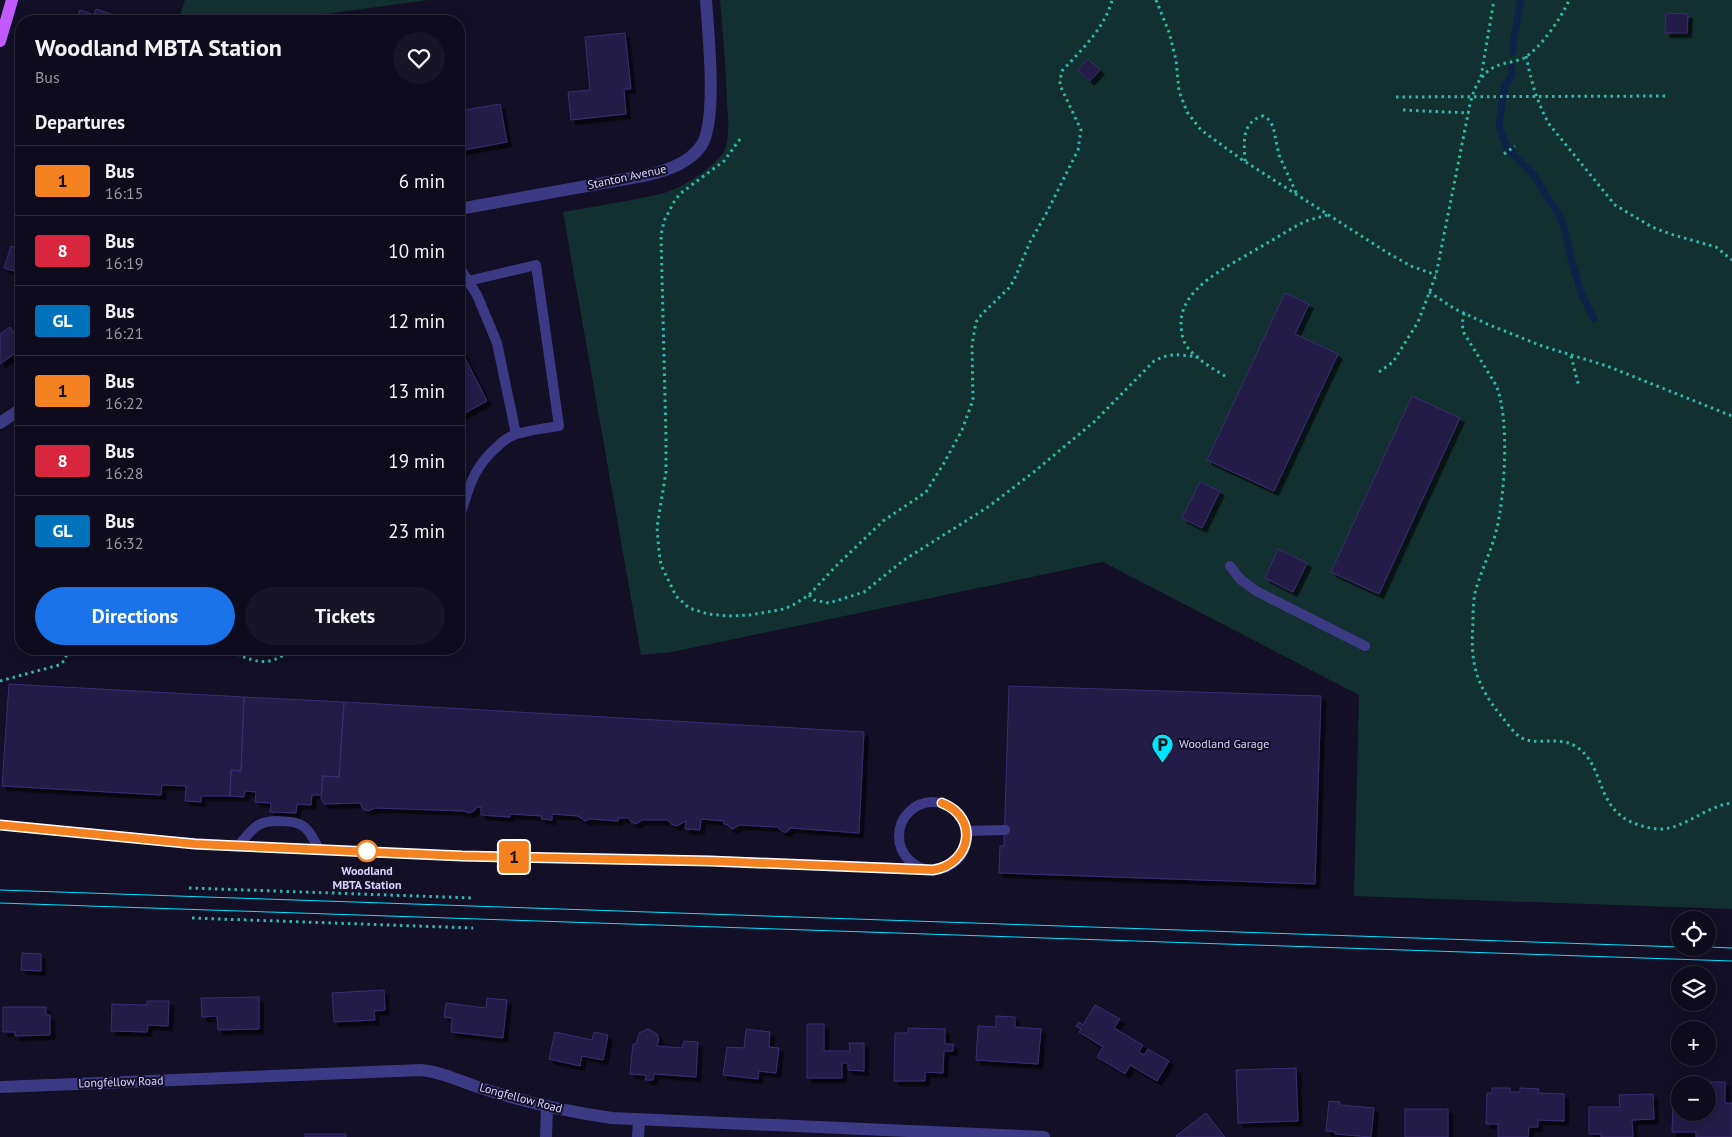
<!DOCTYPE html>
<meta charset="utf-8">
<style>
:root{--surface:#0e0b1c;--page:#171425;--text:#f1f3f6;--muted:#9b9ba3;--line:#2e2b3b;--accent:#1a73e8}
body{margin:0;font-family:"PT Sans",sans-serif;background:var(--page);color:var(--text);height:100vh;display:flex;flex-direction:column;font-size:19px;white-space:nowrap}
*{box-sizing:border-box;margin:0}
p{font-size:16px;color:var(--muted)}
.icon{flex:none;width:28px;height:28px;fill:none;stroke:currentColor;stroke-width:2;stroke-linecap:round;stroke-linejoin:round}
.map{position:relative;flex:1;overflow:hidden}
.sheet{position:absolute;left:15px;top:15px;width:450px;height:640px;display:flex;flex-direction:column;background:var(--surface);border-radius:20px;box-shadow:0 2px 12px #0003,0 0 0 1px var(--line)}
.sheet>*{flex:none}
.badge{padding:0 10px;border-radius:4px;font-size:18px;line-height:32px}
.fabs{position:absolute;left:1671px;top:911px;display:grid;gap:10px}
.fabs a{display:grid;place-items:center;width:45px;height:45px;border-radius:50%;background:var(--surface);box-shadow:0 2px 12px #0003,0 0 0 1px var(--line);font-size:25px}
.map>.badge{position:absolute;translate:-50% -50%;box-shadow:0 0 0 2px #fff}
h2{padding:0 20px;font-size:19px;line-height:45px}
.round{display:grid;place-items:center;flex:none;width:52px;height:52px;border-radius:26px;background:var(--page)}
.headline{display:flex;align-items:center;justify-content:space-between;height:85px;padding:0 20px}
h1{font-size:24px;font-weight:800;line-height:38px}
.button{display:flex;gap:10px;margin-top:auto;padding:10px 20px}
.button a{flex:1;height:58px;border-radius:30px;background:var(--accent);color:#fff;font-size:20px;font-weight:800;line-height:58px;text-align:center}
.button a+a{background:var(--page);color:var(--text)}
ul{padding:0;list-style:none}
li{display:flex;align-items:center;gap:15px;height:70px;padding:0 20px;border-top:1px solid var(--line)}
li div{flex:1}
li b{display:block;font-size:19px}
li em{font-style:normal}
li .badge{min-width:55px;font-weight:700;text-align:center}
.map>svg:first-child{display:block}
</style>
<div class="map">
<svg width="1732" height="1137" viewBox="0 0 1732 1137">
<defs>
<filter id="shadow"><feDropShadow dx="4.5" dy="4.5" stdDeviation="0" flood-color="#0009"/></filter>
</defs>
<rect width="100%" height="100%" fill="#130f26"/>
<!-- green -->
<path fill="#12302f" d="M185 0H428L326 14 322 21H178Z
M720 0H1732V909L1354 896 1359 695 1103 562 672 652 641 655 563 212C596 206 631 201 664 193 682 188 718 166 725 149 730 135 728 117 727 103 726 69 723 34 720 0Z"/>
<g fill="none" stroke-linecap="round" stroke-linejoin="round">
<!-- stream -->
<path stroke="#0c2248" stroke-width="7" d="M1513 52V43L1521 0
M1512 67V75L1504 88 1499 126 1506 145 1511 152 1533 174 1560 217 1566 233 1570 255 1581 293 1594 319"/>
</g>
<!-- building -->
<path fill="#241b47" stroke="#3b2d73" filter="url(#shadow)" d="M96 9 117 16 115 21H76L80 10 94 15Z
M1666 13 1688 14 1687 33H1665Z
M625 33 631 89H624L626 114 571 120 568 92 590 90 585 37Z
M1088 59 1100 70 1090 81 1078 70Z
M500 104 507 142 459 151V111Z
M11 246 21 249V273L4 268Z
M1285 293 1309 304 1295 334 1338 354 1274 491 1207 460Z
M10 327 21 345V349L0 364V334Z
M459 346 487 401 459 416Z
M1412 396 1460 418 1379 594 1331 572Z
M1200 482 1220 491 1202 528 1182 518Z
M1278 549 1307 563 1293 592 1265 578Z
M9 684 244 697 241 771 231 770 230 796H201V802L185 801 186 786 162 785 161 795 2 786Z
M1009 686 1321 696 1315 884 999 873 1000 846H1004Z
M244 697 344 702 339 777 323 776 321 795H312L311 805 297 804 296 813 270 812 271 803 255 802 256 792 245 791 244 797 230 796 231 770 241 771Z
M344 702 864 732 859 833 790 828 787 832H783L777 827 739 825 733 829 730 828 728 825 724 824V821L701 819 700 830 685 829 686 821 677 826 671 824 668 820H642L636 824 631 822 629 818H618V821L590 819 585 821 578 816 552 814V820L541 819 542 816 510 814V817L481 815V807H477L474 811 469 813 464 811 375 808 368 811 363 809 360 803 324 804 321 799 323 776 339 777Z
M22 953 41 954V971L21 970Z
M384 990 385 1010 374 1011 375 1020 334 1022 332 993Z
M259 997V1029L218 1030 217 1016 202 1017 201 998Z
M487 998 507 1000 503 1038 451 1032 452 1018 444 1017 446 1003 486 1008Z
M147 1001H169L168 1026 148 1025 147 1032 111 1031 112 1004 147 1005Z
M1095 1005 1120 1019 1114 1028 1143 1045 1139 1052 1144 1055 1148 1049 1169 1061 1157 1081 1130 1065 1125 1074 1097 1057 1103 1047 1079 1032 1081 1029 1076 1026 1079 1022 1083 1025Z
M3 1007H46V1015H50V1035L15 1036V1032H3Z
M996 1016 1015 1017V1027L1041 1029 1038 1064 976 1060 978 1026 996 1027Z
M807 1024H824V1051H850L849 1043H864V1071L848 1070V1063H842V1078H807Z
M908 1028 945 1029V1044H953V1051H944L943 1073 925 1072V1081H894L895 1033H908Z
M648 1029 657 1034 659 1039 657 1046 682 1048 684 1041 698 1042 696 1077 654 1074 653 1080H645L646 1075 630 1074 633 1044H636L639 1033Z
M746 1029 770 1032 769 1047 779 1048 776 1073 759 1071 758 1079 723 1075 727 1047 744 1048Z
M555 1032 592 1040 594 1032 608 1035 603 1060 582 1056 580 1066 549 1059Z
M1296 1068 1298 1121 1238 1123 1236 1070Z
M1704 1082H1725V1103H1732V1137H1696V1132H1672L1673 1104H1680V1112H1708V1085H1704Z
M1492 1088H1510V1092H1520V1088L1539 1089 1538 1093 1564 1094V1121L1538 1120V1127H1529L1528 1137H1498V1124H1486L1487 1093H1492Z
M1653 1094 1654 1119 1632 1120 1633 1137H1601V1134H1589V1107H1620L1619 1095Z
M1329 1101 1340 1102V1105L1374 1108 1371 1137 1335 1134 1336 1132 1326 1131Z
M1405 1109H1448V1137H1405Z
M1206 1113 1225 1137H1177L1176 1136Z
M305 1134H346V1137H305Z"/>
<g fill="none" stroke-linecap="round" stroke-linejoin="round">
<!-- path -->
<path stroke="#2fb8b0" stroke-width="3" stroke-dasharray="2.5 4" stroke-linecap="butt" d="M1156 0 1169 32 1176 60 1179 91 1187 112 1201 130 1241 159 1388 253 1411 266 1436 275
M1526 56C1531 80 1537 103 1549 124L1615 205 1652 227 1670 234 1716 247 1732 260
M1481 77 1494 0
M1403 110 1469 113
M740 139 724 161 681 193 675 200 664 221 661 236 666 437V472L657 527 659 552 661 565 676 596 689 608 708 614 728 616 750 615 784 609 793 605 809 595 836 566 883 521 926 492 944 463 962 430 973 400 972 345 976 322 982 314 1009 288 1014 280 1030 242 1046 214 1078 150 1081 130 1060 85V80L1062 71C1081 50 1105 28 1112 0
M1504 154 1515 146
M1245 161C1244 143 1241 122 1263 116L1268 119 1273 126 1279 155 1297 195
M1429 292 1455 309 1487 324 1542 346 1607 366 1732 416
M1464 313 1462 324 1464 333 1496 385C1510 418 1505 496 1496 532 1491 551 1482 569 1476 589 1473 600 1473 612 1473 623 1470 664 1476 685 1502 717 1507 723 1513 732 1520 737 1536 747 1555 735 1575 746 1606 764 1594 809 1636 824 1644 827 1653 829 1662 829 1687 827 1706 806 1732 803
M1571 356 1579 387
M1379 372 1393 362 1418 322 1436 275 1470 104C1475 85 1482 70 1502 64 1510 62 1518 61 1524 58 1540 49 1562 17 1569 0
M1225 376C1212 368 1194 358 1186 345 1182 339 1181 330 1181 323 1181 289 1225 268 1250 253 1266 244 1281 235 1296 226L1306 221 1327 215
M809 595 814 600 829 603 864 592 904 560 988 507 1035 471 1095 421 1154 361C1171 352 1180 355 1199 357
M225 649C254 661 266 670 292 649
M0 681 59 665 64 661 69 649
M189 888 474 898
M192 918 473 928"/>
<!-- lane -->
<path stroke="#3d3a85" stroke-width="10" d="M459 267 477 295 497 343 516 434
M459 519C469 489 472 468 498 446 503 441 510 436 517 434 530 430 545 428 559 426L536 265 468 281
M1230 566 1240 579 1256 591 1365 646
M899 836a34 34 0 1 1 68 0a34 34 0 1 1-68 0Z
M0 825 169 841 238 846 462 856 710 861 926 869
M966 831 1005 830
M238 846C244 839 250 831 257 826 266 819 294 820 303 826 311 831 314 841 319 849"/>
<!-- street -->
<path stroke="#3d3a85" stroke-width="12" d="M459 209 648 175C668 170 689 163 701 146 718 122 708 31 706 0
M0 423 21 409
M0 1087 421 1070C445 1072 465 1084 487 1090 528 1103 569 1112 612 1118L1044 1137
M546 1137 547 1107
M638 1137 639 1120"/>
<!-- primary -->
<path stroke="#c25bff" stroke-width="12" d="M0 41 12 0"/>
<!-- tram -->
<path stroke="#00e5ff" stroke-width="1" d="M0 890 1680 947
M0 903 1732 961
M1708 947 1732 948"/>
<!-- path-bridge -->
<path stroke="#2fb8b0" stroke-width="3" stroke-dasharray="2.5 4" stroke-linecap="butt" d="M1396 97 1668 96"/>
</g>
<g fill="none" stroke-linecap="round" stroke-linejoin="round">
<defs>
<path id="line" d="M0 825 195 844 238 846 462 856 710 861 933 870C971 864 980 818 942 803"/>
</defs>
<!-- line casing -->
<use href="#line" stroke="#fff" stroke-width="11"/>
<!-- line -->
<use href="#line" stroke="#f58220" stroke-width="8"/>
</g>
<!-- icons -->
<defs>
<symbol id="parking-pin" viewBox="-11 -11 22 30"><path d="M0 17L-7.5 6A9.5 9.5 0 1 1 7.5 6Z" fill="#00e5ff" stroke="#130f26"/><path d="M-3.5-5.5H1a3.5 3.5 0 0 1 0 7H-1V5.5H-3.5ZM-1-3.4V-.6H.8a1.4 1.4 0 0 0 0-2.8Z" fill="#111"/></symbol>
</defs>
<g fill-rule="evenodd">
<use href="#parking-pin" x="1150" y="732" width="25" height="34"/>
</g>
<!-- markers -->
<circle fill="#fff" stroke="#f58220" stroke-width="2.5" cx="367" cy="851" r="10"/>
<g text-anchor="middle" stroke-width="4" stroke-linejoin="round" paint-order="stroke">
<!-- street labels -->
<g font-size="12" fill="#d9d4ff" stroke="#130f26">
<text transform="translate(627 177) rotate(-12)" y="4">Stanton Avenue</text>
<text transform="translate(121 1082) rotate(-2)" y="4">Longfellow Road</text>
<text transform="translate(521 1098) rotate(15)" y="4">Longfellow Road</text>
</g>
<!-- poi labels -->
<g font-size="12" fill="#d9d4ff" stroke="#130f26" text-anchor="start">
<text x="1179" y="748">Woodland Garage</text>
</g>
<!-- stop labels -->
<g font-size="12" font-weight="bold" fill="#d9d4ff" stroke="#130f26">
<text x="367" y="875">Woodland<tspan x="367" dy="14">MBTA Station</tspan></text>
</g>
</g>
</svg>
<div class="fabs">
<a><svg class="icon" aria-label="locate" viewBox="0 0 24 24"><circle cx="12" cy="12" r="6"/><path d="M12 2v4M12 18v4M2 12h4M18 12h4"/></svg></a>
<a><svg class="icon" aria-label="layers" viewBox="0 0 24 24"><path d="M12 4l9 5-9 5-9-5zM3 14l9 5 9-5"/></svg></a>
<a>+</a>
<a>−</a>
</div>
<b class="badge" style="left:514px;top:857px;background:#f58220;color:#111">1</b>
<section class="sheet">
<div class="headline"><div><h1>Woodland MBTA Station</h1><p>Bus</p></div><a class="round"><svg class="icon" aria-label="heart" viewBox="0 0 24 24"><path d="M12 20l-8-8c-3-5 5-10 8-4 3-6 11-1 8 4z"/></svg></a></div>
<h2>Departures</h2>
<ul>
<li><span class="badge" style="background:#f58220;color:#111">1</span><div><b>Bus</b><p>16:15</p></div><em>6 min</em></li>
<li><span class="badge" style="background:#d7263d;color:#fff">8</span><div><b>Bus</b><p>16:19</p></div><em>10 min</em></li>
<li><span class="badge" style="background:#0072bc;color:#fff">GL</span><div><b>Bus</b><p>16:21</p></div><em>12 min</em></li>
<li><span class="badge" style="background:#f58220;color:#111">1</span><div><b>Bus</b><p>16:22</p></div><em>13 min</em></li>
<li><span class="badge" style="background:#d7263d;color:#fff">8</span><div><b>Bus</b><p>16:28</p></div><em>19 min</em></li>
<li><span class="badge" style="background:#0072bc;color:#fff">GL</span><div><b>Bus</b><p>16:32</p></div><em>23 min</em></li>
</ul>
<div class="button"><a>Directions</a><a>Tickets</a></div>
</section>
</div>
